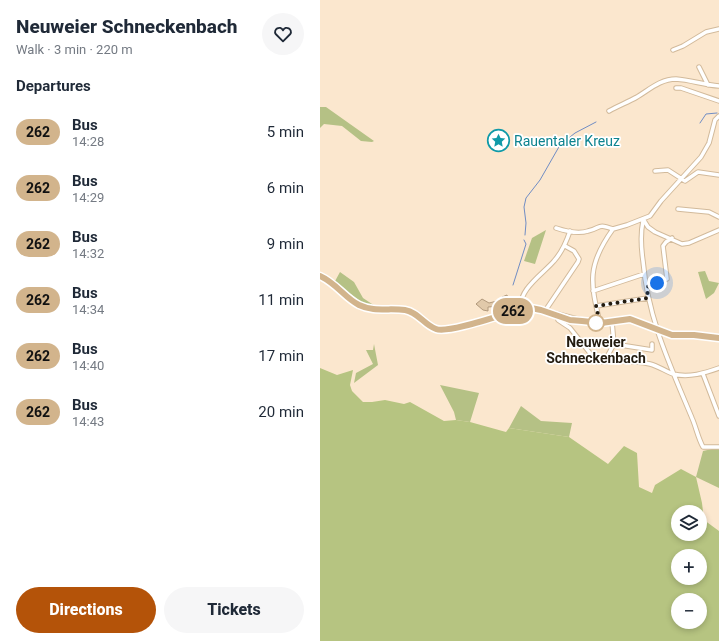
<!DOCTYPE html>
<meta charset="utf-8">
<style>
:root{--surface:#fff;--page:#f6f6f7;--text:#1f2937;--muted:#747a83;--accent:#b45309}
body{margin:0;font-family:Roboto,sans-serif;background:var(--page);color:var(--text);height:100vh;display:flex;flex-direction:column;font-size:15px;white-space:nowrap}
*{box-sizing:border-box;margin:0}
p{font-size:13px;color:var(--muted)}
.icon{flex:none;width:22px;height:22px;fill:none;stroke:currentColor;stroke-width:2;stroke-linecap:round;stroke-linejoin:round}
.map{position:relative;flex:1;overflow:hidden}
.drawer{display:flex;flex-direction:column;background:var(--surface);width:320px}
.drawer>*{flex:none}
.badge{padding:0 8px;border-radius:13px;font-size:14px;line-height:26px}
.buttons{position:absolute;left:351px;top:505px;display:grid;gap:8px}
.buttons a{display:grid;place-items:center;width:36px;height:36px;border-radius:50%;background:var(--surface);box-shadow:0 2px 6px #0003;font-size:20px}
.you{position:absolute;width:20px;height:20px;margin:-10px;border:3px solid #fff;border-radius:50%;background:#1a73e8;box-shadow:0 0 0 6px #1a73e833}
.map>.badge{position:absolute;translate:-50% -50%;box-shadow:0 0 0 2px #fff}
h2{padding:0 16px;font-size:15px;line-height:36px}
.round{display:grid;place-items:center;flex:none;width:42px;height:42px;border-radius:21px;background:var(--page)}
.head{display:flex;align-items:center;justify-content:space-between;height:68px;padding:0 16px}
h1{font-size:19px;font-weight:800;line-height:30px}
.button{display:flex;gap:8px;margin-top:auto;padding:8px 16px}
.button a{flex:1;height:46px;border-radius:24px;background:var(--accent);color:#fff;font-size:16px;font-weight:800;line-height:46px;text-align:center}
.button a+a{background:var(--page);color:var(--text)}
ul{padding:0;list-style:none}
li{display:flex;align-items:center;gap:12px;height:56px;padding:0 16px}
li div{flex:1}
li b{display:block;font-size:15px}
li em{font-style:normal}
li .badge{min-width:44px;font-weight:700;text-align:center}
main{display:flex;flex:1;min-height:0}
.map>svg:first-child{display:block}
</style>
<main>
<section class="drawer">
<div class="head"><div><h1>Neuweier Schneckenbach</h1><p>Walk · 3 min · 220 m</p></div><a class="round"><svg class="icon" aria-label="heart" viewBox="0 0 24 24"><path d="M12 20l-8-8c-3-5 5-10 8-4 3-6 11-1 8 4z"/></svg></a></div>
<h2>Departures</h2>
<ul>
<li><span class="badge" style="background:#d2b48c;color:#111">262</span><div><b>Bus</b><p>14:28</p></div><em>5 min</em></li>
<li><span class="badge" style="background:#d2b48c;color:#111">262</span><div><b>Bus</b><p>14:29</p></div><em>6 min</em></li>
<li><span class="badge" style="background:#d2b48c;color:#111">262</span><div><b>Bus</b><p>14:32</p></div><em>9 min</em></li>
<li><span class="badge" style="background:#d2b48c;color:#111">262</span><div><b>Bus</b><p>14:34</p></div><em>11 min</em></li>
<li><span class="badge" style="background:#d2b48c;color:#111">262</span><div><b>Bus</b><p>14:40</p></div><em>17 min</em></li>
<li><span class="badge" style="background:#d2b48c;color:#111">262</span><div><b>Bus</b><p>14:43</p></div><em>20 min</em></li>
</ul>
<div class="button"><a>Directions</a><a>Tickets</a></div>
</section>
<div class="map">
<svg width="399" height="641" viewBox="0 0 399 641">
<rect width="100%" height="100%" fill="#fbe7ce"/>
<!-- green -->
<path fill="#b5c185" d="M0 107H6L54 141 52 142 41 141 22 126 4 124 0 128Z
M226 230 215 264 204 261 212 238Z
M385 271 389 281 399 283 394 293 386 299 378 272Z
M20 272 34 282 43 298 55 306 41 304 14 283Z
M54 344 58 365 34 383 36 373 53 364 46 350H53Z
M120 385 159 393 150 422 136 420 134 412Z
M201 406 221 421 252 423 249 437 189 428Z
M392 449H399V488L376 477 383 451Z"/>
<!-- forest -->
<path fill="#b6c481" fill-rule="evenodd" d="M0 368 17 375 33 370 30 385 32 391 43 402H52L65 400 84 404 90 402 124 421 136 420 150 422 186 432 189 428 249 437 288 464 304 446 317 453 319 487 332 493 335 485 361 469 376 477 382 503 384 520 399 531V641H0ZM358 512H380V534H358ZM358 556H380V578H358ZM358 600H380V622H358Z"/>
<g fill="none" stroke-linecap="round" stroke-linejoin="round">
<!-- stream -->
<path stroke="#708dc4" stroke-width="1" d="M380 123 386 114 397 113
M205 235 206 223 204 207 206 198 220 180 240 145 255 133 276 122
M193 285 206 244 204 240"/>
</g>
<!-- building -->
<path fill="#e1c9aa" stroke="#b1997c" d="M187 295 190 305 183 309 182 306 168 307V311L163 310 156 304 162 299 169 303 177 301 183 299 182 297Z"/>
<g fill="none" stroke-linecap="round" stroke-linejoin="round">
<defs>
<path id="street" d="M353 50 363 46 386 32 399 29
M379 67 388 85
M356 88H361L399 101
M289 111C298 106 308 102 317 97 330 89 341 79 356 79 371 80 384 85 399 86
M335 171 348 170 365 181 378 172 399 175
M358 209 389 212 399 217
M323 219 328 227 335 232 362 244 369 243 399 230
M323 221C320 235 321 247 323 261 328 319 350 365 372 418 376 427 378 438 383 447H399
M236 228C245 231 259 234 268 231 282 228 276 223 293 229
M327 287 347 279 343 246 346 242 352 238
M273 291 324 274
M276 306 328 298
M202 309C196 291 224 273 234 261 242 252 246 243 250 231
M225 311 258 262 259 259 254 251 245 246
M236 314 238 320 250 328 277 362C294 361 313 360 330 364 338 366 345 371 353 374 369 378 385 373 399 368
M280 323C270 282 267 265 293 229L307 225 330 216 341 201 381 157 389 143 395 120 399 116
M294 344 332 350V344
M288 355 294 344 292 322
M383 374 399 416"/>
<path id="secondary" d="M0 276C17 283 25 298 39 305 53 312 70 308 85 310 98 312 104 325 116 329 129 334 185 313 202 309L211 308 262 321 281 323 310 319 352 335H374L399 338"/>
</defs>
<!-- street casing -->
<use href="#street" stroke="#d2ba9b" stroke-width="5.5"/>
<!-- secondary casing -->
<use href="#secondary" stroke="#d2ba9b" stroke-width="7"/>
<!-- street -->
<use href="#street" stroke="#fff" stroke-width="3.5"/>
<!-- secondary -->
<use href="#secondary" stroke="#fff" stroke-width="5"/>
</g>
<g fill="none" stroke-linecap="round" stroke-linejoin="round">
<defs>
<path id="line" d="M0 276C16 283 25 298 39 305 53 312 70 308 85 310 98 312 104 325 116 329 129 334 186 313 202 309L211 308 221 310 250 320 262 321 281 323 310 319 352 335H374L399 338"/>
</defs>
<!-- line casing -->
<use href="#line" stroke="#fff" stroke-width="9"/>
<!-- line -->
<use href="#line" stroke="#d2b48c" stroke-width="6"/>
<!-- walk -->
<path stroke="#231b0f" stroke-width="4" stroke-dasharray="0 7.2" d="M276 323H280L276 306 328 298 327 287 337 283"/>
</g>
<!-- icons -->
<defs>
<symbol id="sight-ring" viewBox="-11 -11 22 22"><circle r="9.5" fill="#fff" stroke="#0f9aa8" stroke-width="1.5"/><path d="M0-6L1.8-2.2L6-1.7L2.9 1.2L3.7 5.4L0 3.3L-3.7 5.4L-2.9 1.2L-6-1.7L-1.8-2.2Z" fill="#0f9aa8"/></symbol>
</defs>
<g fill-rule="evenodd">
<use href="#sight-ring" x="166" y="128" width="25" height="25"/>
</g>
<!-- markers -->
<circle fill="#fff" stroke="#d2b48c" stroke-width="2" cx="276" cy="323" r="8"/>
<g text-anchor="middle" stroke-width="3.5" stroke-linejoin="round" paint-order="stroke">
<!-- culture labels -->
<g font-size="14" fill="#0d838f" stroke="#fff" text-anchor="start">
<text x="194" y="146">Rauentaler Kreuz</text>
</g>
<!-- stop labels -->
<g font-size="14" font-weight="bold" fill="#231b0f" stroke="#fff">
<text x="276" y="347">Neuweier<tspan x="276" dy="16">Schneckenbach</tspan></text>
</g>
</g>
</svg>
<div class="buttons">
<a><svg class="icon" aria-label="layers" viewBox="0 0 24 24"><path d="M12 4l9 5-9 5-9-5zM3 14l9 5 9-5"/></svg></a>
<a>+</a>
<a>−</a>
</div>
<div class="you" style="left:337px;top:283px"></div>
<b class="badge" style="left:193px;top:311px;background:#d2b48c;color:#111">262</b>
</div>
</main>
